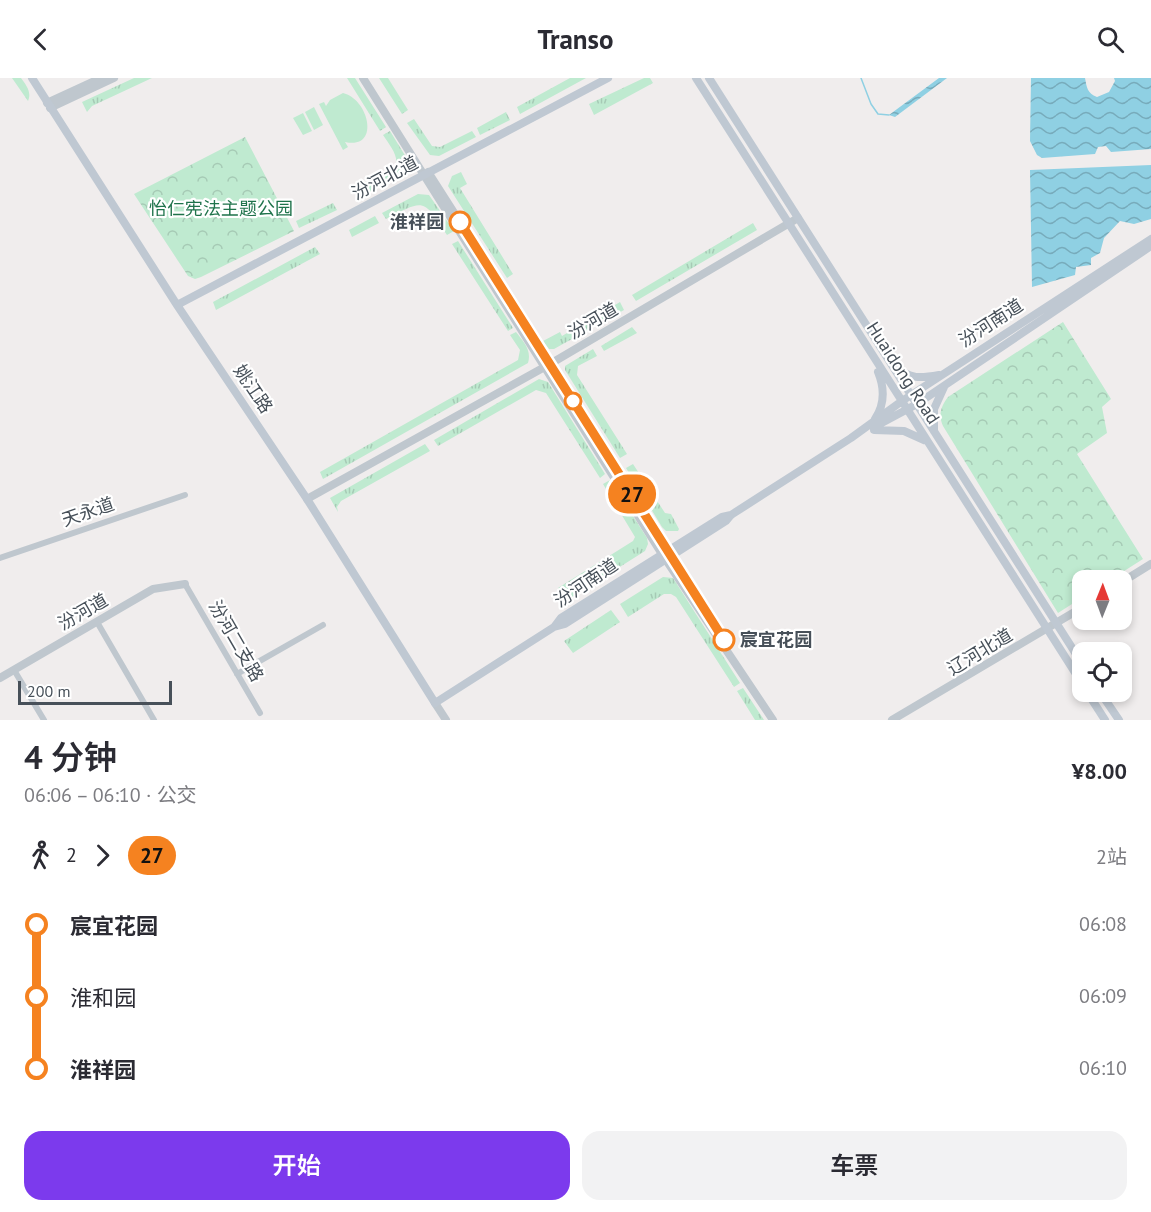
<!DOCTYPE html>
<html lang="zh">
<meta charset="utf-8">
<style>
:root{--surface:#fff;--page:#f2f2f3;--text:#2b2b33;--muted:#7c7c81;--accent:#7c3aed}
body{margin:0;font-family:"PT Sans","Noto Sans SC",sans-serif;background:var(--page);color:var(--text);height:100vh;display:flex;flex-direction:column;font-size:22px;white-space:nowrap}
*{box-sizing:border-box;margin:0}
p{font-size:20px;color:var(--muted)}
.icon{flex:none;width:33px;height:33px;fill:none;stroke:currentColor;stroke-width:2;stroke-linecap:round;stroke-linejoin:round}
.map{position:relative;height:642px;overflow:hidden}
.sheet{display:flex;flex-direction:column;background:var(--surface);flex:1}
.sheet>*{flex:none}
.badge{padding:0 12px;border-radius:20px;font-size:21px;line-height:39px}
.needle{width:39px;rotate:1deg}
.tools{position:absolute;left:1072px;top:492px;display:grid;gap:12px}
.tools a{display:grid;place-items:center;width:60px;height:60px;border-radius:12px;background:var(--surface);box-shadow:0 3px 9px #0003;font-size:30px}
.scale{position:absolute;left:18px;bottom:15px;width:154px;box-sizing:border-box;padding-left:6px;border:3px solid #475059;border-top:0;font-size:16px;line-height:21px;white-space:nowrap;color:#475059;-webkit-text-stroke:4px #fff;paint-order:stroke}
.map>.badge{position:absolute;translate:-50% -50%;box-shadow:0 0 0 3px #fff}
.legs{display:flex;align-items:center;gap:9px;height:66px;padding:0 24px;font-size:20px}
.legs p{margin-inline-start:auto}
.overview{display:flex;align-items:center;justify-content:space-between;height:102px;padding:0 24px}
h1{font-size:33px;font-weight:600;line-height:45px}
.button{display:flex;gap:12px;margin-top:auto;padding:12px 24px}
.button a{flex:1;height:69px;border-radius:18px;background:var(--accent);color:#fff;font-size:24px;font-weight:600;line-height:69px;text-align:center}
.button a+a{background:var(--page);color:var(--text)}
ul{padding:0 24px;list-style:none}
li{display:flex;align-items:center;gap:21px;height:72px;font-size:22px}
li i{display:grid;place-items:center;width:9px;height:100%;margin:0 8px;background:currentColor}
li i::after{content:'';width:15px;height:15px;margin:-8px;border:4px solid;border-radius:50%;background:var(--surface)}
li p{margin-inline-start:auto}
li:first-child i{background:linear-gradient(#0000 50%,currentColor 0)}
li:last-child i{background:linear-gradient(currentColor 50%,#0000 0)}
header{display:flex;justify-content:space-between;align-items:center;height:78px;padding:0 24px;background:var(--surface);font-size:27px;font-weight:600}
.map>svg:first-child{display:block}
</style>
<header><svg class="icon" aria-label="back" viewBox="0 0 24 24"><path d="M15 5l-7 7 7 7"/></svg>Transo<svg class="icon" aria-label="search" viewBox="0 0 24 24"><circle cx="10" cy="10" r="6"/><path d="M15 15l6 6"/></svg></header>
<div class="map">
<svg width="1151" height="642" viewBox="0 0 1151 642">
<defs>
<pattern id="grass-tufts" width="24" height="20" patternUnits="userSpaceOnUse" patternTransform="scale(1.5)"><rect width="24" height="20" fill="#bfead0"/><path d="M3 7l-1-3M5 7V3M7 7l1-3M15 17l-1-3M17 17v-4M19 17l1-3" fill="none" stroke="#a6cab5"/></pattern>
<pattern id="forest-crowns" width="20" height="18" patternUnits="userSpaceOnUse" patternTransform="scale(1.5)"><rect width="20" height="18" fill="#bfead0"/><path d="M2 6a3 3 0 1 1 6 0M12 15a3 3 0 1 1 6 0" fill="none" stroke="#a6cab5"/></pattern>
<pattern id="water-waves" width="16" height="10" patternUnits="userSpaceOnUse" patternTransform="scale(1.5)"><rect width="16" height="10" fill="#8fd0e3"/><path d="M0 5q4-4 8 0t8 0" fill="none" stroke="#77abbb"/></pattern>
</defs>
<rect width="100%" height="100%" fill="#f0eded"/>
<!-- grass -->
<path fill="url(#grass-tufts)" d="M12 0H21C26 7 32 14 28 23Z
M134 0H152L92 28 87 34 82 24Z
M347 0H355L386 49 380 53Z
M379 0H388L408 32 402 36Z
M570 0H586L520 36 517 29Z
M644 0H650L653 5 594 37 589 26Z
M506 34 510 42 480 57 477 50Z
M414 41 432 68 440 69 472 53 476 59 439 78 430 77 407 45Z
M390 53 409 84 408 92 366 116 362 109 395 91C400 78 390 68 383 57Z
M461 94 467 106 460 110 513 196 507 200 448 108 452 98Z
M418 116 429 117 454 153 447 157C423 120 425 121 386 141L382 135Z
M333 125 337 132 299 150 296 143Z
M375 138 379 145 352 159 349 152Z
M753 145 757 152 636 223 632 217Z
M458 163 513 250 508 253 452 166Z
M315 169 320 176 216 232 213 224Z
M620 224 624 232 554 271H549L543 263 560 254 562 258Z
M632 249 637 255 604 273 601 268Z
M516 254C523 263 532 272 528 285L323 401 320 394 518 282 520 272 510 257Z
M593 271 597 278 578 288 577 297 627 376 620 380 565 292V288Z
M539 301 548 304 605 396 600 400 546 315 536 312 438 368 434 362Z
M425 366 430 373 341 423 337 429 338 434 330 420Z
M633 386 665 435 671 436 679 451 678 453H666L662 449 626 390Z
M610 402 647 460 648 466 645 473 566 523 558 510 633 463 635 459 603 406Z
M663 499 673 500 740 605 734 609 676 519 671 516H664L628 539 620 526Z
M611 532 620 544 573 575 564 563Z
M743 610 764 642H755L737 613Z"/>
<!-- forest -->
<path fill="url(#forest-crowns)" d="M245 59 294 153 201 199 195 201 188 198 134 116Z
M1063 244 1111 321 1102 329 1107 355 1077 376 1143 481 1110 502H1083V519L1058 535 943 348C938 337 941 328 948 319Z"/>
<!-- pitch -->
<path fill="#bfead0" d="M343 15C369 21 381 72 345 64L348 69 343 72 319 26 324 24 326 28 330 22Z
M314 29 323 47 314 52 305 34Z
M303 35 312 53 303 57 293 40Z"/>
<!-- water -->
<path fill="url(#water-waves)" d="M939 0H947L895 39 889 37Z
M1031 0H1085C1087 10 1087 15 1097 19L1109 14 1115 3 1114 0H1151V71L1111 74 1106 68 1098 69 1095 76 1042 80 1037 77 1030 63Z
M1151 87V141L1134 146 1120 143 1104 160 1100 175 1091 180V187L1076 189 1075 197 1032 209 1030 92Z"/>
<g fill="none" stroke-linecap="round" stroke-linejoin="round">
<!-- stream -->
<path stroke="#8fd0e3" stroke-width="1.5" d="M861 0 871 26 878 36 889 37"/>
<!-- minor -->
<path stroke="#bfc7ce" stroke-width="6" d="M0 480 185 417
M185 506 260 635
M97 544 154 642
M14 592 44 642
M237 596 323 547"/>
<!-- tertiary -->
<path stroke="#bfc7ce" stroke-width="8" d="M363 0 662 476 773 642
M47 25 101 0
M50 30 114 0
M428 94 481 177
M566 312 689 507
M307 421 550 286 798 140
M1122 504 1151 486
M0 600 153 511 185 506
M435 625 446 642
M892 642 1083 529"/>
<!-- secondary -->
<path stroke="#bfc8d2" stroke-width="8" d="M32 0 177 227 307 421 435 625 554 549 565 546 726 443 731 437 851 360 902 323 1151 161
M696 0 1083 607
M709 0 1083 587
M177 227 608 0
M896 288C909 302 922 300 939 297
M875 341C885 326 885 311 878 294
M876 348 917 326 1151 168
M874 352 904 353 924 362
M934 353V331L944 309
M555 548 561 540 722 439 731 437
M1087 614 1105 642
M1100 614 1119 642"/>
</g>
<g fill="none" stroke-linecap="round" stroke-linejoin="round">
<defs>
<path id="line-1" d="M460 144 724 562"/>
</defs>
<!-- line-1 casing -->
<use href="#line-1" stroke="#fff" stroke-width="14"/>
<!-- line-1 -->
<use href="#line-1" stroke="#f58220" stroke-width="9"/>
</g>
<!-- markers -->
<g fill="#fff" stroke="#f58220" stroke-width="3">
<circle cx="460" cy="144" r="10"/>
<circle cx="573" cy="323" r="8"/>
<circle cx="724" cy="562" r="10"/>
</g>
<g text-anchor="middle" stroke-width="4.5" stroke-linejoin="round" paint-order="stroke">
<!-- street labels -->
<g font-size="18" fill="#475059" stroke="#fff">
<text transform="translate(385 100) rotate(-28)" y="6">汾河北道</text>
<text transform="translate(593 243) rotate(-30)" y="6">汾河道</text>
<text transform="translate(991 245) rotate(-33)" y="6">汾河南道</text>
<text transform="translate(903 295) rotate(57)" y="6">Huaidong Road</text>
<text transform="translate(253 311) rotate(56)" y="6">姚江路</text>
<text transform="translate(88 434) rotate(-19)" y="6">天永道</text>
<text transform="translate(586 505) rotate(-34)" y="6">汾河南道</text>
<text transform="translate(83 534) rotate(-30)" y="6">汾河道</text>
<text transform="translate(236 563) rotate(60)" y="6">汾河二支路</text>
<text transform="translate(980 574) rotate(-31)" y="6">辽河北道</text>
</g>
<!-- park labels -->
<g font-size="18" fill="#1f734b" stroke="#fff">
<text x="221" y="137">怡仁宪法主题公园</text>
</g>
<!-- stop labels -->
<g font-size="18" font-weight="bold" fill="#475059" stroke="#fff" text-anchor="end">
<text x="444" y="150">淮祥园</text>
<text x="740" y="568" text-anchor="start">宸宜花园</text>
</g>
</g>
</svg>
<div class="tools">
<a><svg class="needle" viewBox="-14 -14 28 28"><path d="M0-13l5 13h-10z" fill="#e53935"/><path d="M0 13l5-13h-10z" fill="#7c7c81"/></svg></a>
<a><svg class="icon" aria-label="locate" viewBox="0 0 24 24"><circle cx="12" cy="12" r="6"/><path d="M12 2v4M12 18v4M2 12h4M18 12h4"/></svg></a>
</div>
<div class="scale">200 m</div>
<b class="badge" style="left:632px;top:416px;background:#f58220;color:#111">27</b>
</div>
<section class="sheet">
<div class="overview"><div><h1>4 分钟</h1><p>06:06 – 06:10 · 公交</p></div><b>¥8.00</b></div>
<div class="legs"><svg class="icon" aria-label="walk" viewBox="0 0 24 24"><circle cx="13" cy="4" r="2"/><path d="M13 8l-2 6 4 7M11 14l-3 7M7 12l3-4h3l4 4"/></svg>2<svg class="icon" aria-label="forward" viewBox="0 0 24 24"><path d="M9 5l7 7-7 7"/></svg><b class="badge" style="background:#f58220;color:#111">27</b><p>2站</p></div>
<ul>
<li><i style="color:#f58220"></i><b>宸宜花园</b><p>06:08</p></li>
<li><i style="color:#f58220"></i><span>淮和园</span><p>06:09</p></li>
<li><i style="color:#f58220"></i><b>淮祥园</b><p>06:10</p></li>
</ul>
<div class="button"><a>开始</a><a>车票</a></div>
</section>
